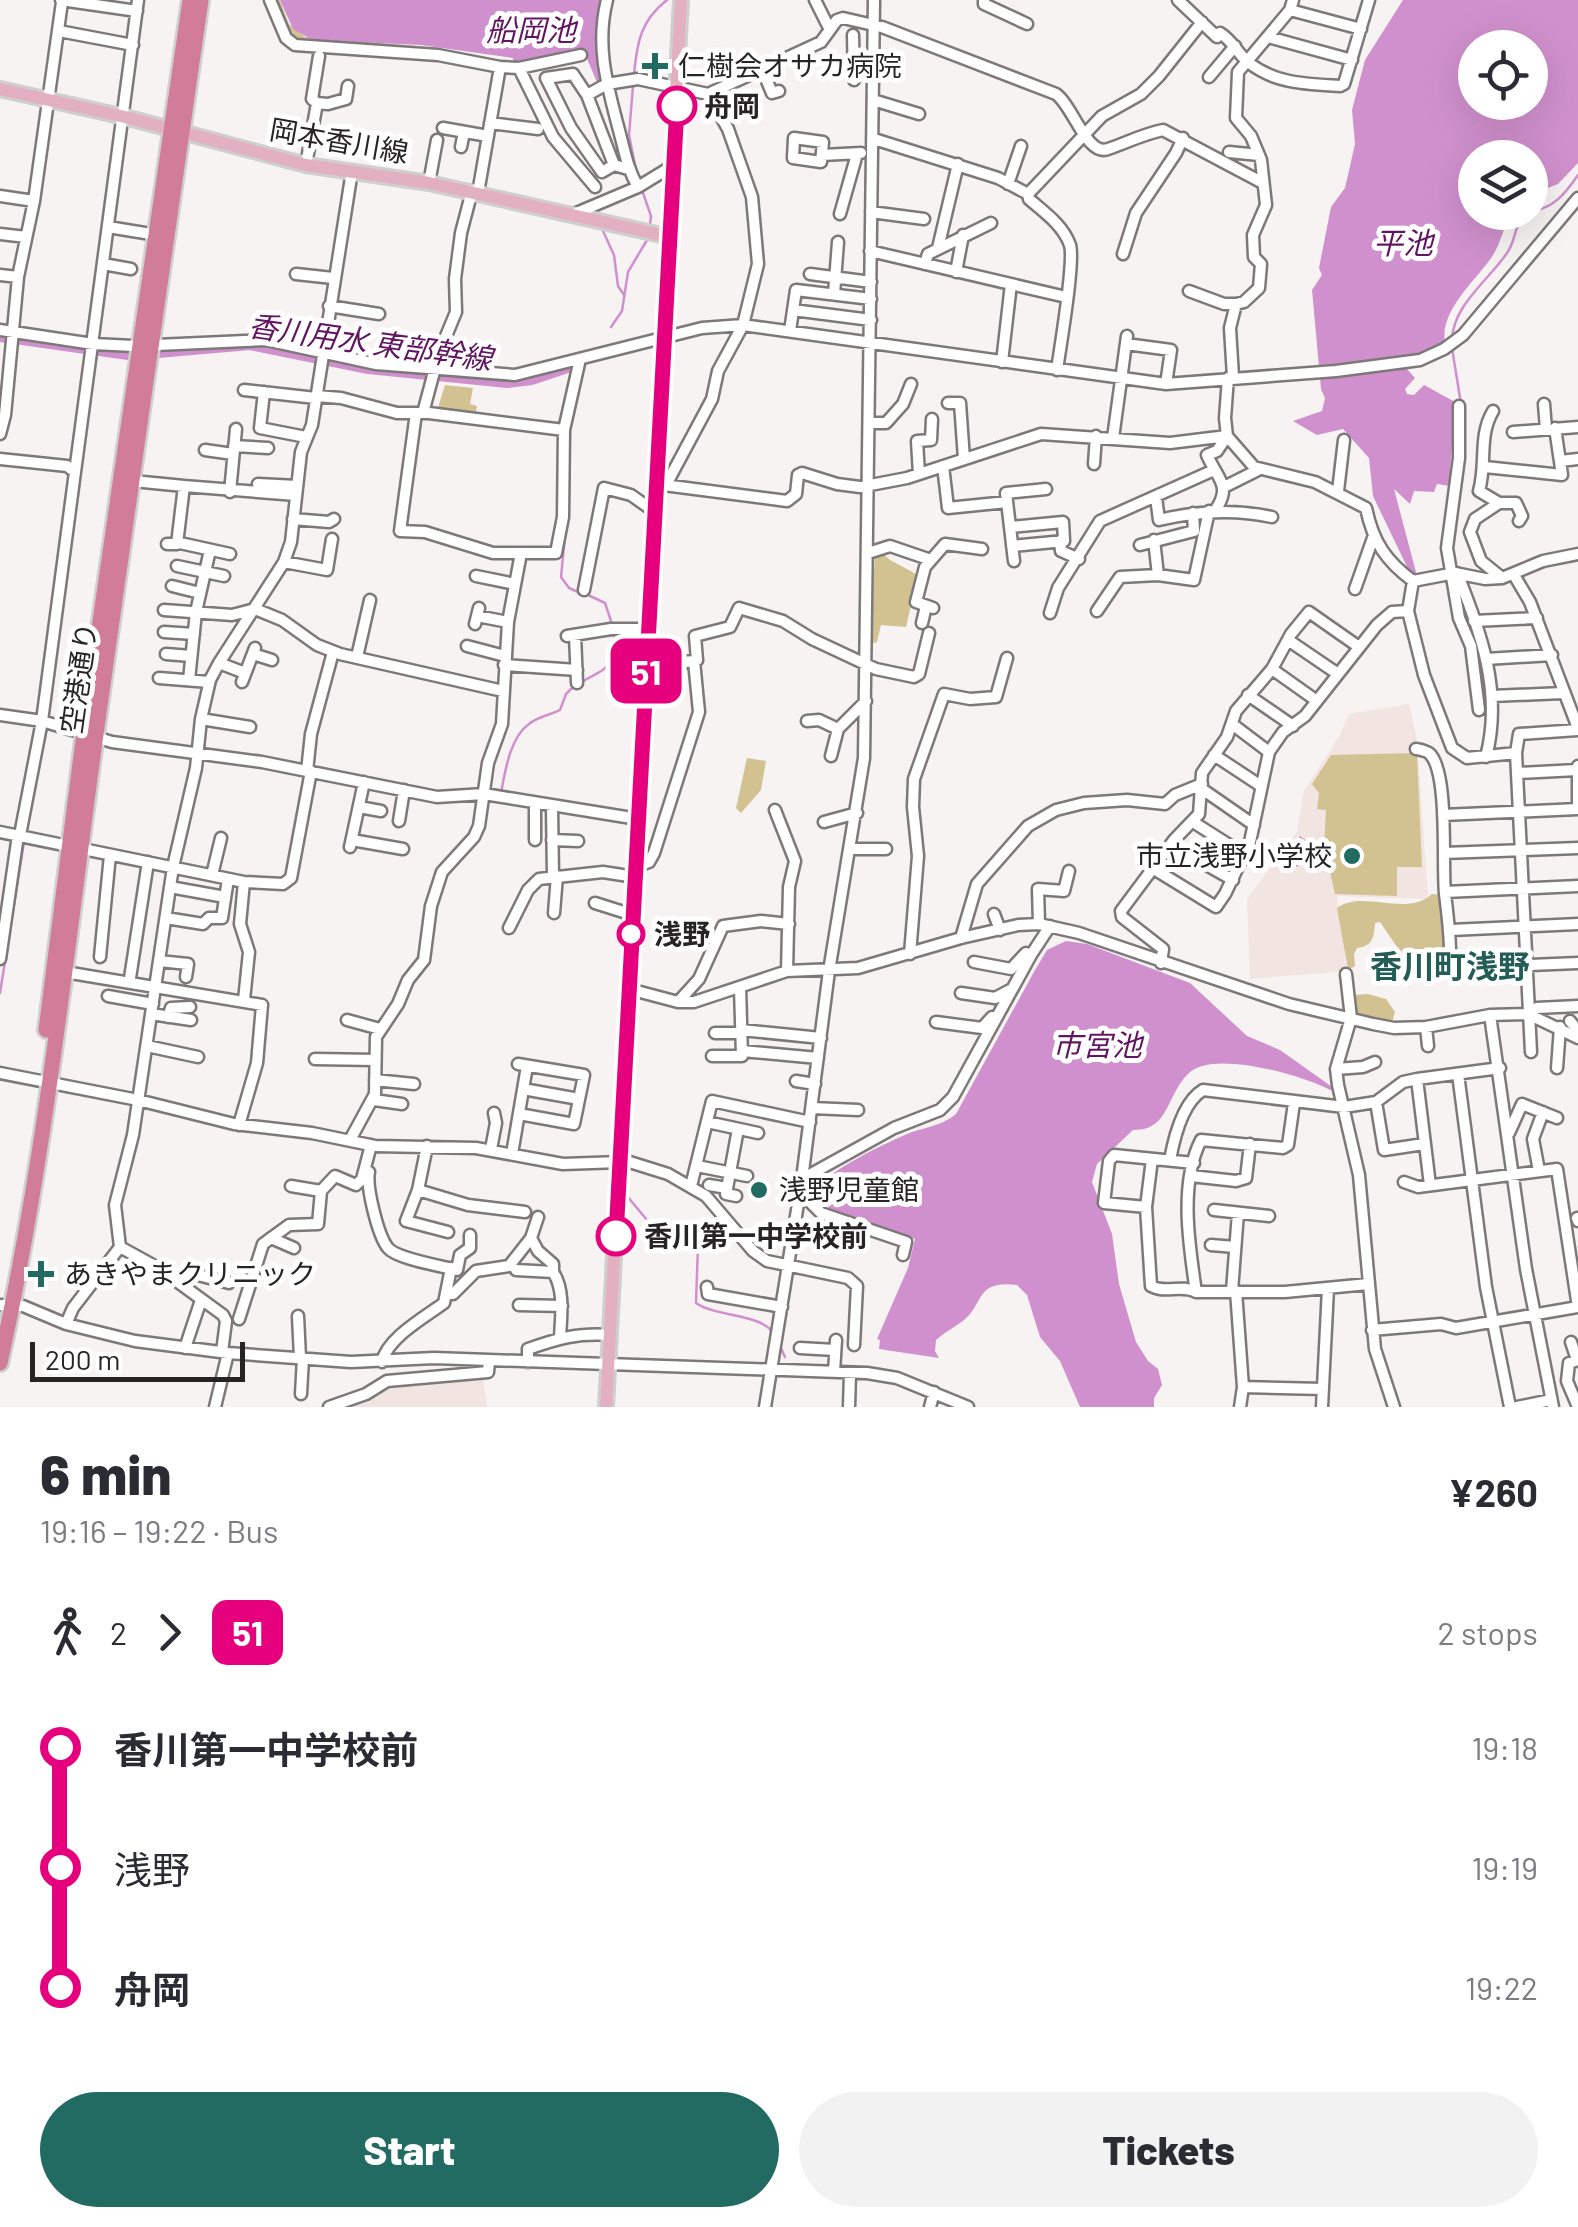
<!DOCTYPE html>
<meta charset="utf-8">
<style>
:root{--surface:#fff;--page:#f2f2f3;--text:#2b2b33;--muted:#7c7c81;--accent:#226b63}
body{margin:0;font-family:Barlow,"Noto Sans JP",sans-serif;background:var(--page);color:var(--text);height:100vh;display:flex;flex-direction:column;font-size:38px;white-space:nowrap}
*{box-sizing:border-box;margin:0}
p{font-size:32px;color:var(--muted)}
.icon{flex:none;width:55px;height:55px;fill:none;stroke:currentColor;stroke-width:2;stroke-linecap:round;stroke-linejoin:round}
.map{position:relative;height:1407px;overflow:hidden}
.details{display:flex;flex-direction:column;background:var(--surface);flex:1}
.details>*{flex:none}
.badge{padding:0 20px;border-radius:15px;font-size:35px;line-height:65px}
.fabs{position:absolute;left:1458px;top:30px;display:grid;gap:20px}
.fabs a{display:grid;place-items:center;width:90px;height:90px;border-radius:50%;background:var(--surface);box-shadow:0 10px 40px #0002;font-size:50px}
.scale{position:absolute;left:30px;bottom:25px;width:215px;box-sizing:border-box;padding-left:10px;border:5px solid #262424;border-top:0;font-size:28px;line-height:35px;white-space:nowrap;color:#262424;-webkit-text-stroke:8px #fff;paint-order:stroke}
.map>.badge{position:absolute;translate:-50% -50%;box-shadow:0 0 0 5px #fff}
.legs{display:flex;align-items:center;gap:15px;height:110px;padding:0 40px;font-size:32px}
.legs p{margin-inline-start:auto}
.summary{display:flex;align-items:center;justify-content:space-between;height:170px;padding:0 40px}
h1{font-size:55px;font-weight:800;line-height:75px}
.cta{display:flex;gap:20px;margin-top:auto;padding:20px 40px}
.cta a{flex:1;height:115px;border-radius:60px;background:var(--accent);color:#fff;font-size:40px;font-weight:800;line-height:115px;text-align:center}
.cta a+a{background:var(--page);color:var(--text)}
ul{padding:0 40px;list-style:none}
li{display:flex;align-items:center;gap:35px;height:120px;font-size:38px}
li i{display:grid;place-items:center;width:15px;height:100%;margin:0 12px;background:currentColor}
li i::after{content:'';width:25px;height:25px;margin:-12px;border:8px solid;border-radius:50%;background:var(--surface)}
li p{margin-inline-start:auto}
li:first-child i{background:linear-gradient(#0000 50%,currentColor 0)}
li:last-child i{background:linear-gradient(currentColor 50%,#0000 0)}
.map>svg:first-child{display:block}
</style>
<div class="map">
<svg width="1578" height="1407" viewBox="0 0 1578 1407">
<rect width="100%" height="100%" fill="#f7f3f2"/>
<!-- built -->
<path fill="#f1e4e1" d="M1409 704 1417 739 1428 899 1337 896 1347 971 1250 979 1247 899 1297 832 1304 791 1340 735 1349 714Z
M483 1378 487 1407H339L390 1384Z"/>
<!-- green -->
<path fill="#d2c291" d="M267 0H280L289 24 305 37 442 48 428 58 357 56 287 48Z
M445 385 473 388 470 404 477 406 475 417 437 411Z
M880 551 890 560 918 575 906 627 881 625 877 642 870 644 875 554Z
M1417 753 1422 867H1397V896L1335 894 1324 846 1326 810 1317 809 1319 793 1312 784 1331 755Z
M747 758 766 761 761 790 741 813 736 808Z
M1432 894 1443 895C1447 920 1454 951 1441 974L1427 975 1402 964 1404 957 1380 922 1375 923C1374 937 1373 946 1357 948L1354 954 1355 966 1348 970 1337 908C1364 889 1406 918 1432 894Z
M1368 994 1386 999 1395 1012 1392 1022 1377 1021 1359 1015 1354 1007V995Z"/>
<!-- water -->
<path fill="#d090cd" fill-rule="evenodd" d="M280 0H601L595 36 605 85 599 87 585 54 513 66V58L421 45 312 40 293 29Z
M1403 0H1578V163L1558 184 1530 195V158H1475V212L1514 213C1503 225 1502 241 1493 255 1477 280 1439 310 1445 343L1427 354 1404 358 1407 369 1415 378 1405 389 1407 394 1414 395 1424 385 1455 402 1449 486 1437 484 1434 492 1414 491 1410 504 1394 489 1417 576 1411 575 1373 496 1369 458 1343 429 1317 435 1293 421 1322 411 1325 398 1321 389 1312 290 1322 275 1319 268 1331 207 1345 188 1355 144 1352 110 1365 60ZM1475 48H1530V102H1475Z
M1300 836 1312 845 1297 867 1285 859Z
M1066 941 1087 944 1190 983 1247 1036 1280 1050 1335 1089 1330 1090C1304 1076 1213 1049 1189 1073 1166 1094 1170 1131 1133 1130L1097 1164 1092 1182 1112 1234 1119 1284 1136 1342 1148 1361 1158 1369 1162 1385 1154 1398V1407H1080L1060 1361 1040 1337 1027 1295 1017 1285C975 1280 984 1304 964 1320 955 1327 945 1332 936 1340L935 1351 939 1358 879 1349 880 1340 877 1339 908 1268 915 1239C888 1229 824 1216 812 1192 829 1170 885 1143 912 1132 927 1127 943 1125 956 1114L1035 970 1047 950Z"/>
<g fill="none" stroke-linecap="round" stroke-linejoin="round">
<!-- stream -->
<path stroke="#d090cd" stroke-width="2.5" d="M634 74C637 42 641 20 667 0
M633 86 629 135 637 175
M642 190 651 216 650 225
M1530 212C1554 208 1565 194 1578 175
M603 231 614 255 618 286 624 295
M611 327 622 311 628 272 647 240
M1452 340C1453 305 1488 281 1507 253 1518 237 1511 228 1529 212
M1452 348 1461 404
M90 394 96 359
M570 433 569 495 561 577 569 588 578 592
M586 594 605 603 613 627
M580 683C607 667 617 668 614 635
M501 793C505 772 510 737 529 724 537 717 550 715 560 710L566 694 573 687
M412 797 429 800
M452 801 474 799
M0 993 24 842
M622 1190 652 1226 698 1245 696 1303C716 1317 762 1314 773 1333
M779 1344 785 1357"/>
<!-- canal -->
<path stroke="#d090cd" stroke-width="8" d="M0 338 128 356
M158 354 250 346 368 370 507 384 532 381 574 367"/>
<defs>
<path id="minor" d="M61 0 137 11
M270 0 286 38 295 45 438 55 500 67 478 193
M607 0C595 47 608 88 620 134 625 153 628 170 638 187
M815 0 830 30
M984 0V4L1027 24
M1178 0 1217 37 1220 33C1233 41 1237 53 1248 62 1275 84 1307 84 1340 86L1344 84 1369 0
M1290 10 1361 29
M59 31 133 45
M853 35 854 80
M1268 37 1352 60
M500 67 519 68 581 55
M519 68 553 137 595 187
M762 69 772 93 779 91
M1209 77 1235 46
M587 95 607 84 638 79 708 94 821 42 837 20 843 18 882 27 1056 94C1073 106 1087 157 1108 149 1126 143 1143 134 1163 130L1263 183
M873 100 919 114
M317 103 328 104 346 99 348 86
M490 123 538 129
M443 128 488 136
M794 138 823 142 821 162 793 158Z
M874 139 998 178 1028 194 1029 199C1044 212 1063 225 1070 245 1075 262 1060 348 1057 370
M461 147 464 132
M1229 152 1259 155
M822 155 861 153
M306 165 317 103 312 99 319 56
M614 165 602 172 571 128 546 78 573 74 587 95 614 165 628 169
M429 183 437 140
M1008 184 1021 146
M1028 194 1102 116 1141 94 1159 76 1202 22
M0 196 34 201
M871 212 924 219
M574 214 638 187 674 165
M840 214 857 154
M108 227 157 235
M0 234 26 237
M938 248 958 164
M870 251 1066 297
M1123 254 1136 213 1176 153 1183 138
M103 264 131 269
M925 264 928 254 991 223
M956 272 963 235
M296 274 333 278
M810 274 871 282
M0 275 18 277
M1189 291 1224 304H1236
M834 294 838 242
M329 306 379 314
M793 310 871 320
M0 330 93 344 134 346 266 340 376 364 515 375 702 328 743 325 1166 384 1336 371 1420 360 1444 349 1463 335 1578 198
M790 331 796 290 871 299
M1126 344 1171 350 1166 384
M1002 362 1011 284
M1233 377 1230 328 1236 304 1244 302 1259 288 1261 264 1254 257 1253 235 1266 205 1261 160 1251 136 1236 118 1238 72 1290 10 1293 0
M1228 378 1225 418 1227 436 1254 467 1315 482 1366 508C1373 542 1386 561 1413 581
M244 390 316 398
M264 392 260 428 306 437
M316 396 341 398 397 413H429L564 430
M948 403H960L964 459
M1544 404 1546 429
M1459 406V458L1447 548 1459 618 1471 646 1479 710
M1493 411C1478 436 1487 463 1479 491L1499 503H1516L1522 516 1519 521
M416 413 400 531 425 532 493 553H556L563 517 564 430 580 359
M423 413 439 353 456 312 455 279 461 233 472 191
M870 423H886L903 404 911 384
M1513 432 1578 427
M0 434 5 415 18 277 34 201 62 2
M1113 438 1127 336
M234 446 268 448
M205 450 233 454
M0 459 67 466 75 472 138 0
M1560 461 1578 459
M1094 464 1096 436
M943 466 948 508 1007 502
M1485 467 1562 475 1555 428
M919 474 917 441 931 440 932 419
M133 481 184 486
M258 484 297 486
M656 484 787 501 796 494 798 475 802 473 837 484 860 487 907 478 1041 434 1170 443 1227 436
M666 485 712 399 718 371 743 325 758 264 752 197 728 129 708 94
M1224 487 1258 470
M1338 491 1344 440
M230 492 236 429
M1156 497 1159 520C1197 511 1234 509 1272 517
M1499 503 1475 519 1470 532 1481 561 1502 578
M1214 512C1233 486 1218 480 1207 455L1217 451 1227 436
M293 519 329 522 334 519
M1010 527 1063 522 1064 541 1012 546
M1154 540 1158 575
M1060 541 1061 551 1079 559
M180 543 230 554
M167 544H177L184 486 296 495
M1140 545 1194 531 1193 513
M868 553 890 546 931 560
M1014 561 1006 493 1046 489
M284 562 327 570 332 539
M177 566 224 576
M1457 573C1481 632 1503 693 1486 757
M1514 575 1530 602 1578 728
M476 576 515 584
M172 586 200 593
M1355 589 1373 538
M584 590 604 488 631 495 655 512
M933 608 916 602 925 567 945 544 982 549
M164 610 232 615 255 609 282 620 317 645 340 654 503 691
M1097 611 1120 577 1158 575 1194 580 1209 511
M1050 613 1058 588 1100 521 1214 470
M477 616 508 622
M1474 621 1537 618
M922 623 926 606
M475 624 479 608
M164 632 194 634
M575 635 577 683
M567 636 611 629H648
M1288 640 1338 674
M467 646 505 656
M166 654 191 656
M253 654 272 660
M357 657 370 600
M1486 659 1552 655
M694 661 697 660 695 636 730 627 739 608 783 621 812 639 876 669 914 677 919 674 929 633
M219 663 245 673
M504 665 577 670
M1272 669 1317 701
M159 678 209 682
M189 680 196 612 210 550
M242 682 255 648
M1248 695 1293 726
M1492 696 1563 693
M0 715 42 721 112 742 262 762 437 797 484 794 638 819
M201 719 250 727
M807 721 819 720 838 729
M1232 724 1269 752
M1416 749C1421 750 1427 751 1430 754 1449 774 1442 865 1445 894 1448 918 1451 940 1450 964L1454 968 1578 963
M1516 753 1467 758 1452 748 1424 675 1408 611 1413 581 1455 573 1485 579 1502 578 1543 561 1578 554
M1214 755 1261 786
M831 756 838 729 866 701
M307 771 311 734 333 652
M1517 773 1577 770
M1202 789 1254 825
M359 807 381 811
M552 807 553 877
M1578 809V766
M775 810 795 861 789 887 787 971
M1443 815 1578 809
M399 821 404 790
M824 822 857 813
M1193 822 1245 855
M0 832 244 882 283 884 291 878 311 771
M20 835 42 721 75 472
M352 840 403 849
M535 840V804
M552 840 578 841
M1171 845 1233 880
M350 847 364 782
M851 849H886
M1444 853 1578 848
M635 867 649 862 654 853 699 712 694 661 646 665
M1154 869 1216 907 1225 894 1250 842 1269 752 1283 732 1305 716 1377 625 1392 612 1408 611
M212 875 221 838
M244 882 240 924 249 952 244 1000
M170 887 225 897
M1445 892 1578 886
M595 903 633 915
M554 913 557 876
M994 914 1000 930
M166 918 203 924 209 918H222L228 879
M1039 924 1038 889 1064 891 1069 871
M509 928 528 890 539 879 603 872 635 877
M1451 930 1578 924
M961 938 977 884 1028 826 1056 810 1084 803 1127 800 1165 804 1175 795 1202 784
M910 954 918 856 913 807 914 779 944 694 970 699 996 697 1007 658
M100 957 110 855
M0 959 18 835
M159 961 188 964 186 977
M974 962 1011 969 1026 953
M1161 963 1163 949 1122 917 1121 911 1174 840 1199 814 1202 773 1227 737 1236 711 1272 669 1291 634 1309 612 1359 647
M65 972 262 1005 257 1063 239 1125
M1346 974 1351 1018 1336 1069 1338 1085 1359 1175 1375 1349 1394 1407
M130 978 148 862
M629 989 678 1002H694L787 971 858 968 961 938 1018 925 1039 924 1079 933 1289 1004 1373 1024 1394 1028 1426 1027 1490 1015 1528 1014 1578 1038
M961 993 995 998 1010 990
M108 996 153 1004
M678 1002 699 979 723 926 761 921 789 924
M151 1014 191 1020
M1528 1014 1537 1008 1578 1006
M1490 1015 1526 1269 1553 1407
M168 1017 171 1008 190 1007
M347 1020 380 1029
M1570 1021 1578 1031
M936 1022 982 1028 992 1017
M1426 1027 1428 1046
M741 1030 821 1038
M715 1033H741
M147 1046 198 1057
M742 1051 818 1058
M1531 1052 1516 753 1519 734 1578 730
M712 1056H742L740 987
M315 1059 375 1060
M518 1064 584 1075 574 1124 519 1114
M1557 1068 1560 1027
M1336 1069 1363 1067 1375 1062
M0 1073 138 1100 234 1124 312 1133 375 1146 476 1148 563 1164 620 1162
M1458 1074 1486 1287 1510 1407
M1417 1079 1430 1185
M375 1080 414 1084
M796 1081 815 1084
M523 1089 579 1099
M374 1100 402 1104
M1376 1102 1384 1150 1424 1144
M1294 1103 1288 1145 1283 1148 1201 1140C1179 1183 1189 1245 1196 1292H1285L1368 1284
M812 1108 858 1110
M707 1122 758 1133
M1509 1133 1522 1104 1557 1118
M350 1140 375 1094 376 1037 398 1004 408 980 424 960 431 906 442 872 474 837 479 826 488 763 502 724 508 622 521 553
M427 1146 418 1190 406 1221 448 1232
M491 1149 496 1123 494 1113
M512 1154 527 1066
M620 1159 668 1174 706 1196 753 1251 767 1261 848 1278 857 1286 854 1345
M1152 1159 1146 1207 1151 1286C1165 1294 1182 1284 1196 1292
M1170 1160C1174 1138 1183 1102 1203 1090L1344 1107 1376 1102 1403 1082 1417 1079 1500 1068
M697 1166 747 1176
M1539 1171 1533 1139 1543 1112
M369 1172C366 1187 378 1236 388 1248 397 1259 442 1266 457 1270L460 1255 470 1248V1235
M1191 1176 1236 1181 1246 1178 1250 1144
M802 1179 894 1128 940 1110 953 1097 1031 955 1050 926
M1404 1182 1418 1187 1557 1169 1578 1307
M709 1185 727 1188
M291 1186 321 1191
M691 1186 712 1101 810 1122
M418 1190 468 1205 525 1212
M800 1192 821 1213 906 1242 903 1255
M736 1196 726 1194 738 1129
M1146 1207 1104 1203 1109 1161 1114 1155 1194 1163
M1214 1210 1269 1216
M1577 1218 1578 1221
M271 1238 294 1248
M531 1238 538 1251 553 1264V1272
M1211 1245 1235 1247
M120 1247 160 1269 223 1315 226 1321 222 1352
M516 1270 553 1272C565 1290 561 1316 560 1338
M194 1274 229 1283
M707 1287 708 1294 782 1307
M1232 1291 1238 1213
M1236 1291 1243 1387 1240 1407
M446 1293 453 1294 476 1271 509 1266 531 1238 538 1217
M0 1305 23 1306 66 1324 135 1341 228 1353 351 1362 434 1358 867 1373 897 1378 968 1407
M519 1305 562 1306
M298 1316 300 1358
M239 1319 263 1244 289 1225 318 1224 321 1191 335 1176 356 1185 362 1179 371 1145
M66 1324 73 1308 120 1247 115 1205 133 1135 173 867 196 768 201 719 210 680 219 663 284 562 291 542 301 452 312 425 352 171
M1372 1330 1441 1324 1456 1328 1578 1307
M1571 1342 1577 1360
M185 1348 201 1300
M800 1348 835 1350
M1578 1360 1569 1363 1567 1381 1578 1407
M382 1362C387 1338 425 1317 444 1303L451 1268
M528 1362V1349C559 1338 577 1333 610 1335
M834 1372 836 1340
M1243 1387 1323 1389
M301 1394 303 1358
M215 1407 228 1353
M329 1407 366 1394 387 1381 488 1372 489 1361
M765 1407 802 1179 829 971 864 758 874 0
M849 1407 850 1373
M930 1407 934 1392
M1322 1407 1328 1288
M1517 1407 1551 1400"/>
<path id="major" d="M0 89 125 117 306 165 429 183 670 237
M606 1407 681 0"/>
<path id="highway" d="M46 1030 84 732 190 0
M0 1363C46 1155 67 944 96 734 130 489 166 245 201 0"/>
</defs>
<!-- minor casing -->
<use href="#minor" stroke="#7d7978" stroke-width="15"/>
<!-- major casing -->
<use href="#major" stroke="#cfcfcf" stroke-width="18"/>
<!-- highway casing -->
<use href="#highway" stroke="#cfcfcf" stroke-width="20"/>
<!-- minor -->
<use href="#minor" stroke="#fff" stroke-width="10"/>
<!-- major -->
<use href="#major" stroke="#e3b0c1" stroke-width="12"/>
<!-- highway -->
<use href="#highway" stroke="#d17c98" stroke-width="15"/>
</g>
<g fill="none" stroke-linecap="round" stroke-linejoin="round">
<defs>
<path id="line-1" d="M616 1236 677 106"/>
</defs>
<!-- line-1 casing -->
<use href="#line-1" stroke="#fff" stroke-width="22"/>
<!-- line-1 -->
<use href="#line-1" stroke="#e6007e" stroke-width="15"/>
</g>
<!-- markers -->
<g fill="#226b63" stroke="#fff" stroke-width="4">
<path d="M650 51h10v10h10v10h-10v10h-10v-10h-10v-10h10z"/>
<circle cx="1352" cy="856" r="10"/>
<circle cx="759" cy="1190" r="10"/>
<path d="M36 1259h10v10h10v10h-10v10h-10v-10h-10v-10h10z"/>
</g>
<g fill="#fff" stroke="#e6007e" stroke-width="5">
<circle cx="677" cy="106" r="18"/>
<circle cx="631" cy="934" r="12"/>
<circle cx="616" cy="1236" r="18"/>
</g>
<g text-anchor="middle" stroke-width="10" stroke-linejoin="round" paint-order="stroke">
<!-- poi labels -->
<g font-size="28" fill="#262424" stroke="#fff" text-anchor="start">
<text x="678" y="76">仁樹会オサカ病院</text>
<text x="1332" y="866" text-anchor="end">市立浅野小学校</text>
<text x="779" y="1200">浅野児童館</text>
<text x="64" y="1284">あきやまクリニック</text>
</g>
<!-- stop labels -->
<g font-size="28" font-weight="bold" fill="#262424" stroke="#fff" text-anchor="start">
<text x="704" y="116">舟岡</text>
<text x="654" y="944">浅野</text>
<text x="644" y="1246">香川第一中学校前</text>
</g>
<!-- street labels -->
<g font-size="28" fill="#262424" stroke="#fff">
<text transform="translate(339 141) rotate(10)" y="10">岡本香川線</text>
<text transform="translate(79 678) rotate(-82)" y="10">空港通り</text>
</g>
<!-- water labels -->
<g font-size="30" font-style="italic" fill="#621561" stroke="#fff">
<text x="531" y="41">船岡池</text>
<text x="1403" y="254">平池</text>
<text transform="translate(370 343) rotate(8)" y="10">香川用水 東部幹線</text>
<text x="1097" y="1056">市宮池</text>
</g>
<!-- quarter labels -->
<g font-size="32" font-weight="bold" fill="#245c56" stroke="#fff">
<text x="1450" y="978">香川町浅野</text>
</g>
</g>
</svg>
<div class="fabs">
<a><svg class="icon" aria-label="locate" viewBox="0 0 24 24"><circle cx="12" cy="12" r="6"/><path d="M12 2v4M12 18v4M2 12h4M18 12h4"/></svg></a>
<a><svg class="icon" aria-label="layers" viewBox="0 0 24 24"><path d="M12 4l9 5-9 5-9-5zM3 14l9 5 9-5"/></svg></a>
</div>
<div class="scale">200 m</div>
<b class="badge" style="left:646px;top:671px;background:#e6007e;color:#fff">51</b>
</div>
<section class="details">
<div class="summary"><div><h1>6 min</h1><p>19:16 – 19:22 · Bus</p></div><b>¥260</b></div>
<div class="legs"><svg class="icon" aria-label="walk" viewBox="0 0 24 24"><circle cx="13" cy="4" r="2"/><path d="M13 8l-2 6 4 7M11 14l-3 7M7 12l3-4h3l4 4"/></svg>2<svg class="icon" aria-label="forward" viewBox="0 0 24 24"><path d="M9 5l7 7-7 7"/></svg><b class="badge" style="background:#e6007e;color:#fff">51</b><p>2 stops</p></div>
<ul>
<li><i style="color:#e6007e"></i><b>香川第一中学校前</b><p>19:18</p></li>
<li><i style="color:#e6007e"></i><span>浅野</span><p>19:19</p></li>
<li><i style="color:#e6007e"></i><b>舟岡</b><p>19:22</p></li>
</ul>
<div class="cta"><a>Start</a><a>Tickets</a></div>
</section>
